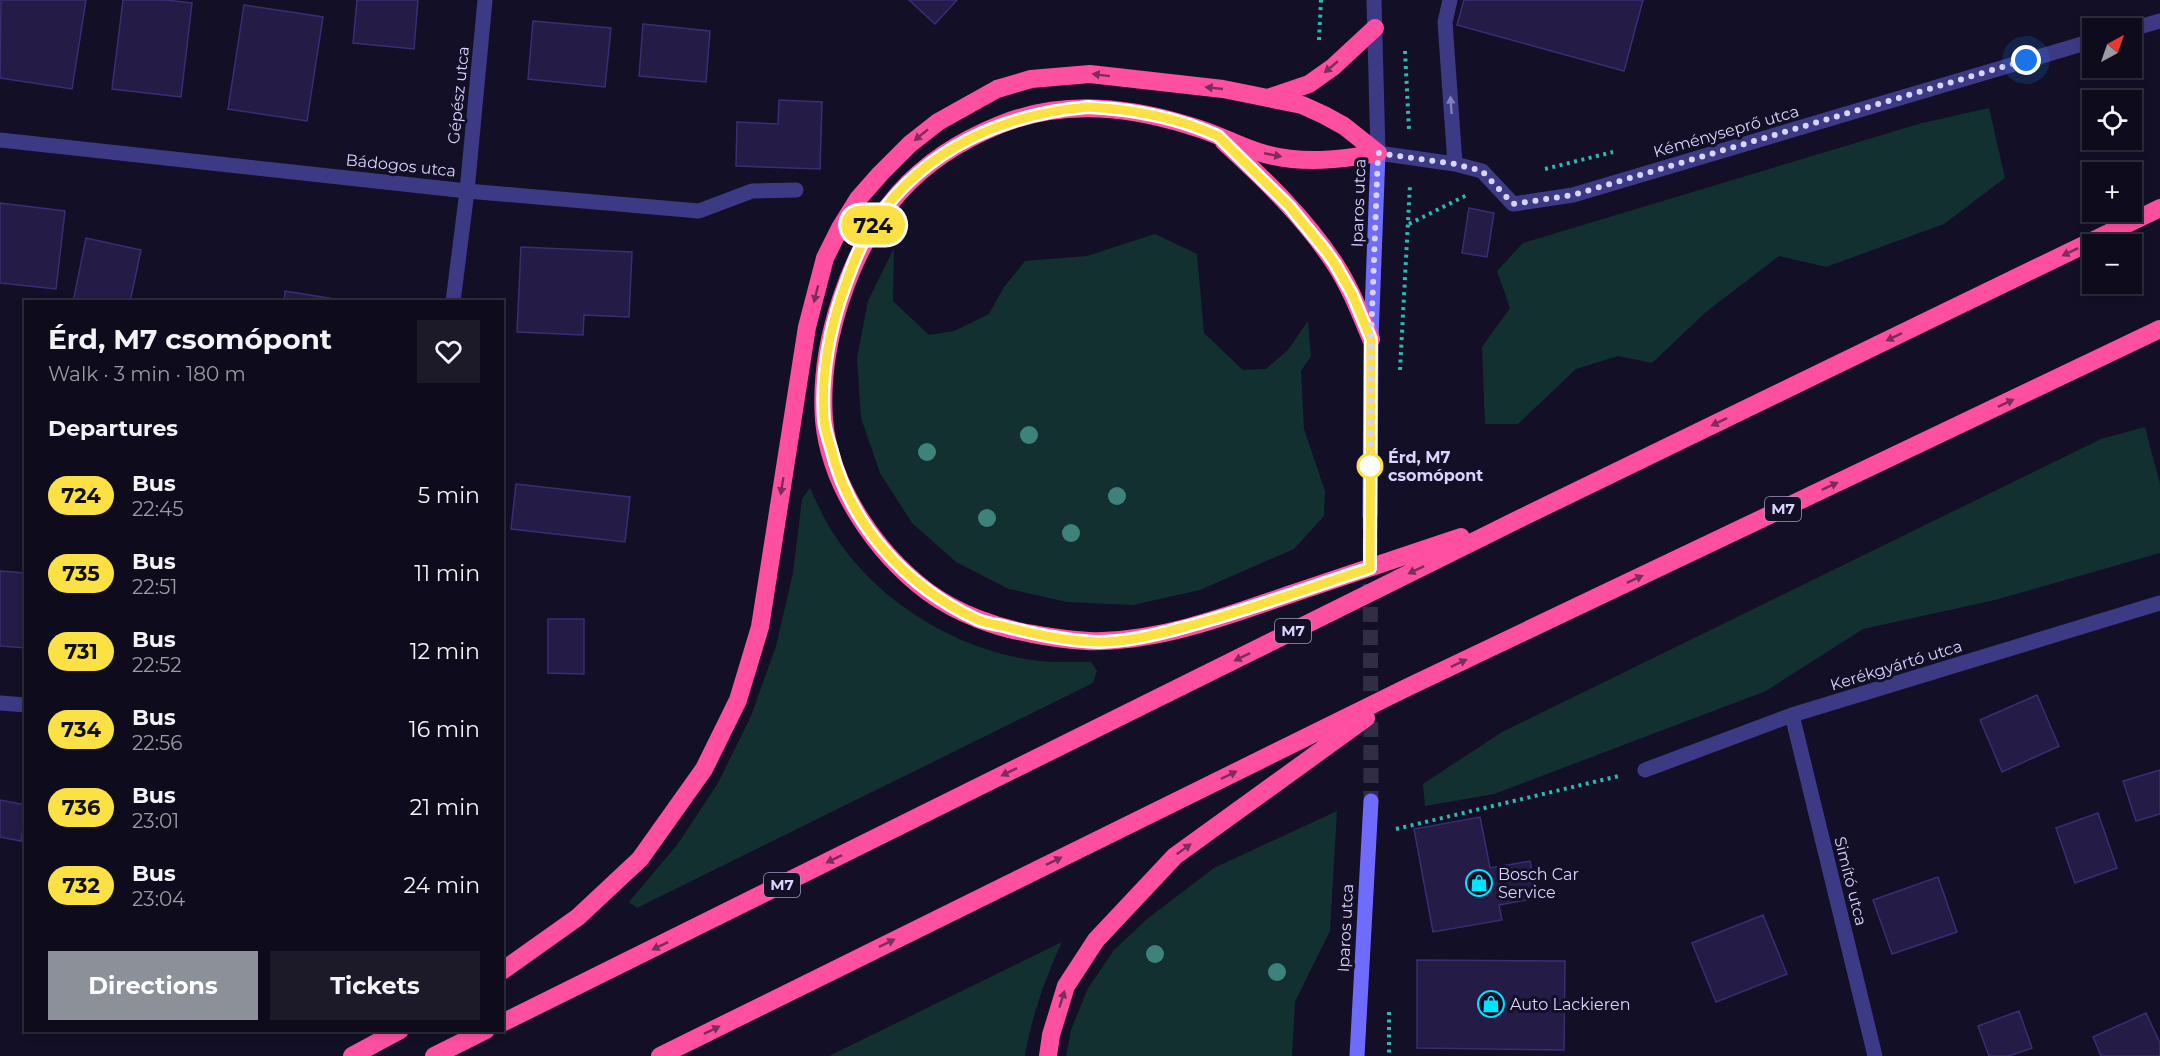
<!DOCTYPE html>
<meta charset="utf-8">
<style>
:root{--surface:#0e0b1c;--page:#1c1929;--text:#f1f3f6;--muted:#9b9ba3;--line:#2e2b3b;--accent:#8c9099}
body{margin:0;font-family:Montserrat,sans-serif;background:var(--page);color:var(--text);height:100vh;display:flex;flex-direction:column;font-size:22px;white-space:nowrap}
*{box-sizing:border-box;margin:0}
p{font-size:20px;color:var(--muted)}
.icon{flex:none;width:33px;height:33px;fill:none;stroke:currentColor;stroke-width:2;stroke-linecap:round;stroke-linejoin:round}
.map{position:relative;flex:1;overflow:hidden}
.drawer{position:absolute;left:24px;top:300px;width:480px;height:732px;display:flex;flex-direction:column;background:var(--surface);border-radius:0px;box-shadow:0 3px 9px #0003,0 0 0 2px var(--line)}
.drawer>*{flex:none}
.badge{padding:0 12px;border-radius:20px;font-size:21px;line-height:39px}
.needle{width:39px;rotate:40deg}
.controls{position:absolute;left:2082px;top:18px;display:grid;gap:12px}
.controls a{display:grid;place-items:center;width:60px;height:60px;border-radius:0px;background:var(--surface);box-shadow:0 3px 9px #0003,0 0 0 2px var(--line);font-size:30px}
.you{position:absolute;width:30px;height:30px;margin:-15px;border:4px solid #fff;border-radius:50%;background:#1a73e8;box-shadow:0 0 0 9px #1a73e833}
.map>.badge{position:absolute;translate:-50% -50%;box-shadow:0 0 0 3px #fff}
h2{padding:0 24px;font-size:22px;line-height:54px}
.round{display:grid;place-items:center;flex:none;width:63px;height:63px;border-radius:0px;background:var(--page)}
.overview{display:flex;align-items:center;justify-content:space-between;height:102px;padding:0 24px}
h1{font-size:28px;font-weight:700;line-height:45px}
.primary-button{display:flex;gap:12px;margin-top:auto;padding:12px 24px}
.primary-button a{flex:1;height:69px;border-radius:0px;background:var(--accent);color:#fff;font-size:24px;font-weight:700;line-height:69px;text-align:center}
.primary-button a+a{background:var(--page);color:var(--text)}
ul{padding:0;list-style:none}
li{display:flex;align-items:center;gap:18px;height:78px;padding:0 24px}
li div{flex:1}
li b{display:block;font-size:22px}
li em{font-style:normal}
li .badge{min-width:66px;font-weight:700;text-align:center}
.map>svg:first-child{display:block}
</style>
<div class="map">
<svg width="2160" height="1056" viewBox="0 0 2160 1056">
<rect width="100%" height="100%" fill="#130f26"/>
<!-- green -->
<path fill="#12302f" d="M1989 108 2005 178 1944 224 1826 267 1779 256 1706 312 1652 363 1618 356 1576 369 1518 424H1485L1482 347 1510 308 1497 271 1523 243 1922 123Z
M1155 234 1197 254 1204 333 1243 370 1266 369 1288 350 1308 321 1311 356 1301 371 1304 429 1325 491 1324 516 1294 549 1200 590 1133 605 1067 602 1009 589 956 562 912 523 880 473 861 418 857 358 868 301 894 248 893 301 929 335 954 331 989 314 1004 287 1025 261 1087 256Z
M2145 427 2160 484V553L1995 600 1863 629 1766 691 1494 794 1425 806 1423 784 1502 732 2101 439Z
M810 488C817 503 824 519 833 533 877 602 958 652 1040 661 1057 663 1074 661 1091 662L1097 671 1093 683 637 908 629 902 677 845 718 783 751 716 776 646 793 573 802 499Z
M1337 811 1330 931 1295 1002 1292 1056H1066L1071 1030 1088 988 1114 950 1147 919 1214 868Z
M1062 942C1045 979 1032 1015 1025 1056H829Z"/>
<!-- building -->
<path fill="#241b47" stroke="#3b2d73" stroke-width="1.5" d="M1 0H86L72 89 0 78Z
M123 0H166L192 3 181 97 112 89Z
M357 0H418L414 49 353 43Z
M909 0H957L935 24Z
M1464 0H1643L1624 71 1457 25Z
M244 5 323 17 307 121 228 109Z
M533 21 611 28 605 87 528 79Z
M643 24 710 31 706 82 639 76Z
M779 100 822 102 820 169 736 166 737 122 778 124Z
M0 203 65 211 56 289 0 283Z
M1469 208 1494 213 1487 257 1462 253Z
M86 238 141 250 130 302H73Z
M521 247 632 252 629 317 584 315 583 335 517 332Z
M285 291 353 302H284Z
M516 484 630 497 625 542 511 529Z
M0 571 26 573V648L0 646Z
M548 619H584V674L548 673Z
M2037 695 2059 746 2002 772 1980 720Z
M2160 770V814L2136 821 2123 781Z
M0 800 26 805 21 841 0 837Z
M2098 813 2117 868 2075 883 2056 828Z
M1480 817 1490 868 1530 861 1537 898 1499 905 1502 920 1433 932 1414 829Z
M1938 877 1957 932 1892 954 1873 900Z
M1763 915 1787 974 1716 1002 1692 943Z
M1417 960 1565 961 1564 1050 1417 1048Z
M2019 1011 2032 1048 2009 1056H1989L1978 1026Z
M2146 1013 2160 1043V1056H2101L2093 1037Z"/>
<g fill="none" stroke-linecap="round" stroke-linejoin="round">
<!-- secondary-tunnel -->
<path stroke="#312d47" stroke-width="15" stroke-dasharray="15 8" stroke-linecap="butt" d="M1370 515 1371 801"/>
<!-- path -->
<path stroke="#2fb8b0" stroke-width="4" stroke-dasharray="3 4.5" stroke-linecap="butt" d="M1319 40 1321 0
M1405 51 1409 130
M1545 169 1613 152
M1409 224 1467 195
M1400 370 1410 185
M1396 829 1619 776
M1389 1012V1056"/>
<!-- minor -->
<path stroke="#3d3a85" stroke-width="15" d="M1450 0 1445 22 1455 164
M2132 29 2160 21
M0 140 467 191 699 211 752 191 796 190
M1378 153 1455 164 1482 171 1513 204 1573 195 2092 41
M453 302 467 191 485 0
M0 703 26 705
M1792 715 1875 1056
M1645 770 1792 715 2160 603"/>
<!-- tertiary -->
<path stroke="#3d3a85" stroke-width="15" d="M1374 0 1378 153"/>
<!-- secondary -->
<path stroke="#6f6bff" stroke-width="15" d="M1370 515 1371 339 1378 153
M1357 1056 1371 801"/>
<!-- motorway -->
<path stroke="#ff4fa3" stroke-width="18" d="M1268 98 1309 84 1333 67 1375 28
M1224 142C1264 179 1305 218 1335 264 1350 287 1360 313 1371 339
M1378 153C1340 160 1302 164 1265 154 1242 148 1222 136 1200 129 1134 107 1065 98 999 125 915 159 869 214 841 299 828 338 821 379 824 420 830 486 876 553 928 592 958 614 997 628 1033 634 1055 638 1080 642 1102 641 1168 639 1232 614 1294 593 1349 574 1405 556 1461 537
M502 971 578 917 640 859 704 769 738 700 760 627 807 327 825 258 840 228 858 199 880 174 910 144 938 122 997 89 1031 79 1090 74 1223 89 1302 105 1324 115 1344 126 1378 153
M502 1023 1525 516 2160 208
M352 1056 400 1030
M434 1056 486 1030
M660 1056 1406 688 2160 329
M1048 1056 1051 1035 1066 986 1096 940 1175 856 1366 718"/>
</g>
<!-- trees -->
<g fill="#3d827b">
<circle cx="1029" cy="435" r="9"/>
<circle cx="927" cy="452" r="9"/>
<circle cx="1117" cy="496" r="9"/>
<circle cx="987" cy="518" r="9"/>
<circle cx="1071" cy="533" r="9"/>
<circle cx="1155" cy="954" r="9"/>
<circle cx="1277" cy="972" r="9"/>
</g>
<!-- one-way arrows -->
<defs><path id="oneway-solid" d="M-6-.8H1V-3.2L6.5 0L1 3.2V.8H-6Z" transform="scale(1.5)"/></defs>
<g fill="#7d2c5e">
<use href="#oneway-solid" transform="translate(1331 67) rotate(140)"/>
<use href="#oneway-solid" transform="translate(1101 75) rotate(-173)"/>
<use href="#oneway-solid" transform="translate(1214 88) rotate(-174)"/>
<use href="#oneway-solid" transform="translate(921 135) rotate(141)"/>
<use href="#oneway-solid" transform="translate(1273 155) rotate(11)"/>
<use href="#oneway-solid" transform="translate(2070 252) rotate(154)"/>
<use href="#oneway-solid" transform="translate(816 294) rotate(104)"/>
<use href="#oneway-solid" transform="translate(1894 337) rotate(154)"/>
<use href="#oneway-solid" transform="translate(2006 403) rotate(-25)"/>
<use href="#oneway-solid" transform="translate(1719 422) rotate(154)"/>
<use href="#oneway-solid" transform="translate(782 486) rotate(99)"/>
<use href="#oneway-solid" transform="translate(1830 486) rotate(-25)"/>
<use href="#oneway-solid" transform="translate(1416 570) rotate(154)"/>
<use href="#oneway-solid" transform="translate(1635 579) rotate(-25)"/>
<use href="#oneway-solid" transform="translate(1242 657) rotate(154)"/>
<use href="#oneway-solid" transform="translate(1459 663) rotate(-25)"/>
<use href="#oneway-solid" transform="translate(1009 772) rotate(154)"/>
<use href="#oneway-solid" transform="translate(1229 775) rotate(-26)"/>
<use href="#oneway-solid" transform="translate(1184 849) rotate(-36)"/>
<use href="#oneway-solid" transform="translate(834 859) rotate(154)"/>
<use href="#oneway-solid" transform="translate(1054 861) rotate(-26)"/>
<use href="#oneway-solid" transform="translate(887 943) rotate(-26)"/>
<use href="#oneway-solid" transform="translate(660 946) rotate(154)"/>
<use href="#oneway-solid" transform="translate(1062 999) rotate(-73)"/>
<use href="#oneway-solid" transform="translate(712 1030) rotate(-26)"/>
</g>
<use fill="#837fbc" href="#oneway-solid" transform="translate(1451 105) rotate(-94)"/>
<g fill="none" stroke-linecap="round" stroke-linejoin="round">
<defs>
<path id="line" d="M1088 107C1133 109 1178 118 1218 136L1289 206 1325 250 1335 264 1352 294 1371 339 1370 568C1311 587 1252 609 1192 625 1162 633 1130 642 1098 642 1066 641 1033 634 1003 626 994 624 984 623 976 619 905 586 849 523 831 448 828 439 825 429 824 420 821 379 828 337 841 297 850 271 860 243 876 220 926 148 1004 114 1088 107Z"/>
</defs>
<!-- line casing -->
<use href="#line" stroke="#fff" stroke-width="14"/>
<!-- line -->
<use href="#line" stroke="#fbe143" stroke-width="9"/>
<!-- walk -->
<path stroke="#d9d4ff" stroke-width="6" stroke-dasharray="0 10.8" d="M1370 466V471L1371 339 1378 153 1455 164 1482 171 1513 204 1573 195 2026 60"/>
</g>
<!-- icons -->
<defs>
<symbol id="shop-ring" viewBox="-11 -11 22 22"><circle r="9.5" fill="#130f26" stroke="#00e5ff" stroke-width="1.5"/><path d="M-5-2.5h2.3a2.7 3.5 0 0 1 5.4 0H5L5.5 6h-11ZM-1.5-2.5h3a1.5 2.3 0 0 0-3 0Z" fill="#00e5ff"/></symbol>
</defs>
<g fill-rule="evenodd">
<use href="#shop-ring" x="1464" y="868" width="30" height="30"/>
<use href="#shop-ring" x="1476" y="989" width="30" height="30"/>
</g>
<!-- markers -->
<circle fill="#fff" stroke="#fbe143" stroke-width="3" cx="1370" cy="466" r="12"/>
<g text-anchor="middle" stroke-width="6" stroke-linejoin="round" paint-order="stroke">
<!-- shield labels -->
<g fill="#130f26" stroke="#9e99be" stroke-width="1.5">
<rect x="1765" y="497" width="36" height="24" rx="4.5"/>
<rect x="1275" y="619" width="36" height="24" rx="4.5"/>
<rect x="764" y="873" width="36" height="24" rx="4.5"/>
</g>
<g font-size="15" font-weight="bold" fill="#d9d4ff">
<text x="1783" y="514">M7</text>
<text x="1293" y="636">M7</text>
<text x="782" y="890">M7</text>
</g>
<!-- street labels -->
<g font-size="16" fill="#d9d4ff" stroke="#130f26">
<text transform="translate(458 95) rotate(-84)" y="6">Gépész utca</text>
<text transform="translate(1726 131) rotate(-16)" y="6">Kéményseprő utca</text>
<text transform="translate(401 165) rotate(6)" y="6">Bádogos utca</text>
<text transform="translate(1358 203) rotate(-88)" y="6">Iparos utca</text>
<text transform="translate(1896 665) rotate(-17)" y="6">Kerékgyártó utca</text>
<text transform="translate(1851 881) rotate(76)" y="6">Simító utca</text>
<text transform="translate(1345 928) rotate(-87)" y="6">Iparos utca</text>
</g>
<!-- stop labels -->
<g font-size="16" font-weight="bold" fill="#d9d4ff" stroke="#130f26" text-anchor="start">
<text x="1388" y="463">Érd, M7<tspan x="1388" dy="18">csomópont</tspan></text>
</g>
<!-- poi labels -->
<g font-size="16" fill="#d9d4ff" stroke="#130f26" text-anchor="start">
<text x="1498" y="880">Bosch Car<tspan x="1498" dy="18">Service</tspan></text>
<text x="1510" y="1010">Auto Lackieren</text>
</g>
</g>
</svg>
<div class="controls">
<a><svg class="needle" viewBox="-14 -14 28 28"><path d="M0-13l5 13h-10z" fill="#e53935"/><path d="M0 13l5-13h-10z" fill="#9b9ba3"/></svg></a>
<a><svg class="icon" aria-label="locate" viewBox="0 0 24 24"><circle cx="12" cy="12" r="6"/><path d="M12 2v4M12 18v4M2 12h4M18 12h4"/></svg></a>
<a>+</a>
<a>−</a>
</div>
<div class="you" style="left:2026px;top:60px"></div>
<b class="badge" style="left:873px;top:225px;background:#fbe143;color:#111">724</b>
<section class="drawer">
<div class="overview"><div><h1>Érd, M7 csomópont</h1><p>Walk · 3 min · 180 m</p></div><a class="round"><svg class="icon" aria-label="heart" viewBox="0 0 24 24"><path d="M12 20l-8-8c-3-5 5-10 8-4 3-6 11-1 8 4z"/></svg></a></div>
<h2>Departures</h2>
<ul>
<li><span class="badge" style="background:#fbe143;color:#111">724</span><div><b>Bus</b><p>22:45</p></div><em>5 min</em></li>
<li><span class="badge" style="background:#fbe143;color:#111">735</span><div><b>Bus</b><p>22:51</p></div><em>11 min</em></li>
<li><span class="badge" style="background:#fbe143;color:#111">731</span><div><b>Bus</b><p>22:52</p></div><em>12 min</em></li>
<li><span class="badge" style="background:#fbe143;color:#111">734</span><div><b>Bus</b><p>22:56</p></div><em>16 min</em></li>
<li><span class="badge" style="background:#fbe143;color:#111">736</span><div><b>Bus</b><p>23:01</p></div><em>21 min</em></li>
<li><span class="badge" style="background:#fbe143;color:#111">732</span><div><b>Bus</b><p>23:04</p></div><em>24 min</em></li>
</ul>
<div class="primary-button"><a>Directions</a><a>Tickets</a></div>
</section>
</div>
